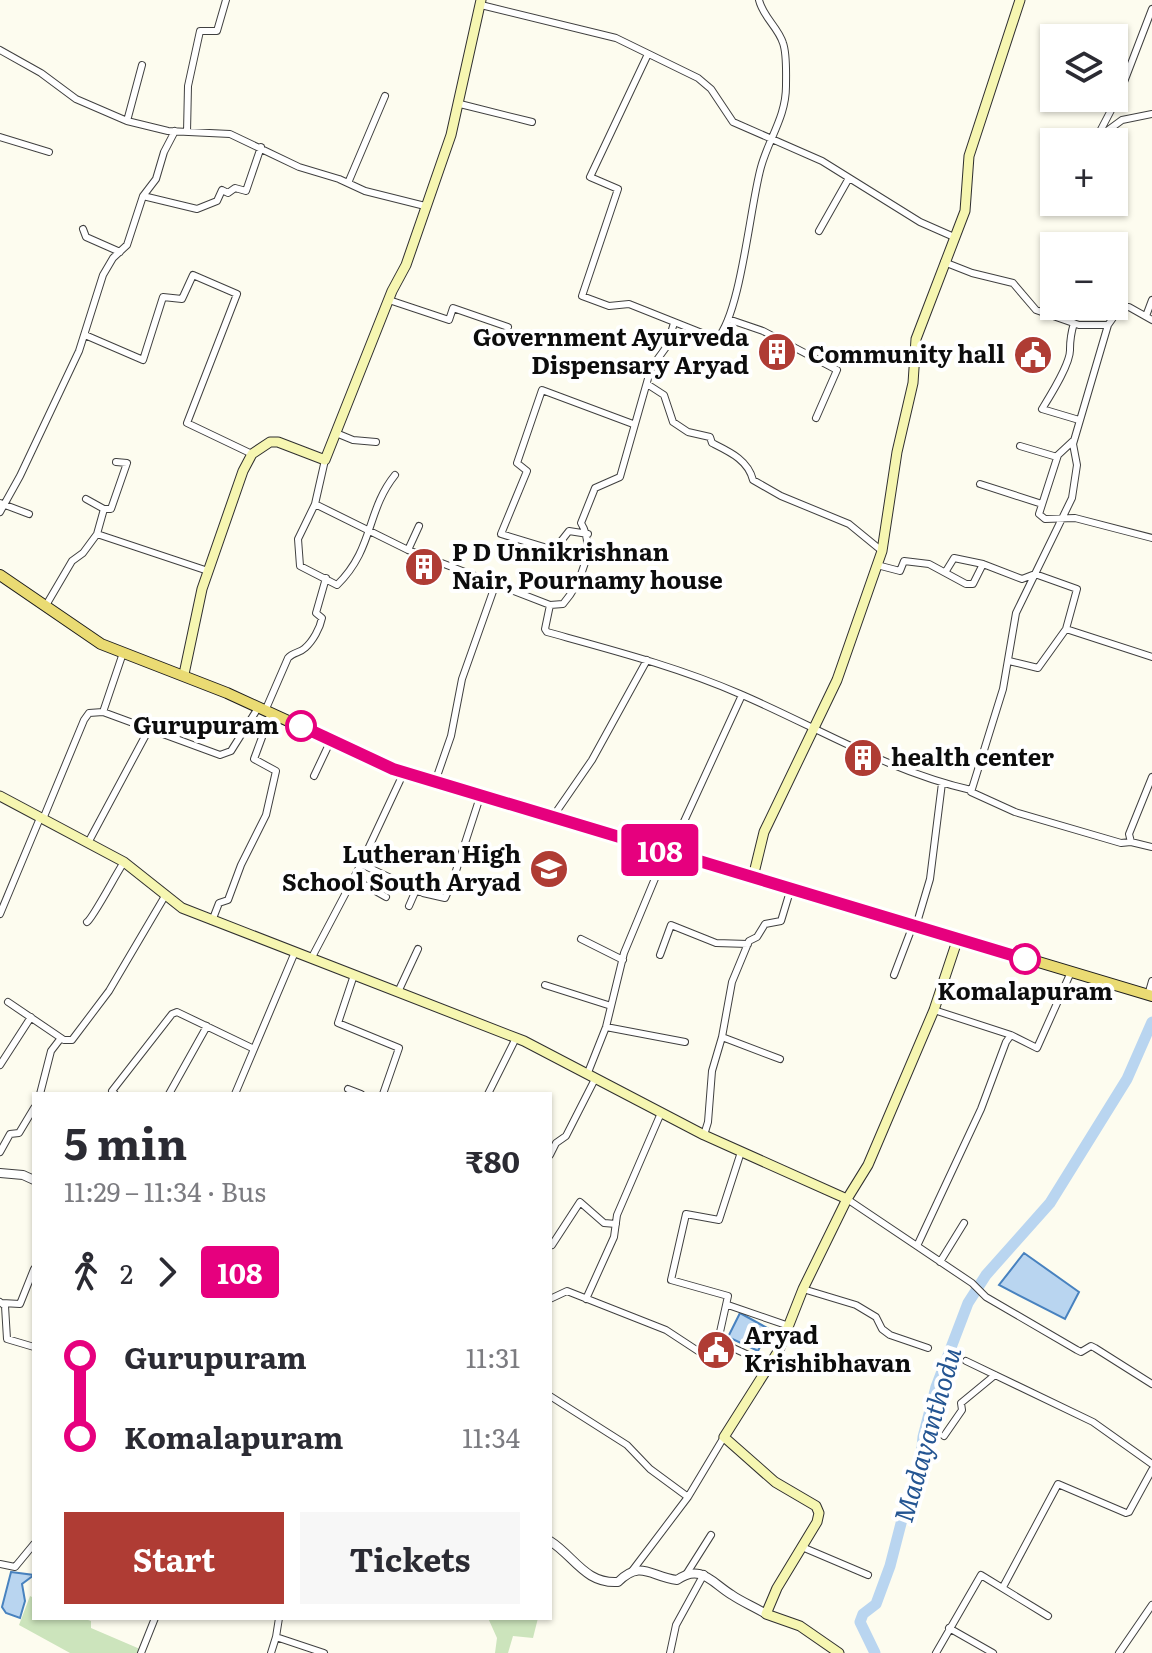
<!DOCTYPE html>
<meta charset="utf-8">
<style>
:root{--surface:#fff;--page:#f7f7f7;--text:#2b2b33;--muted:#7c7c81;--accent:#af3c34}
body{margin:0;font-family:Literata,serif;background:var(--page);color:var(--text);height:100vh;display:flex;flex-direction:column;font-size:30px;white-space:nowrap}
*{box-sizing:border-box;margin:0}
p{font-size:26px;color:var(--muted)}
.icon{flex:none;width:44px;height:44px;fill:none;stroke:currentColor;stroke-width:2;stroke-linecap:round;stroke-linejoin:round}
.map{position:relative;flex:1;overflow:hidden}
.sheet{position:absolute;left:32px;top:1092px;width:520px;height:528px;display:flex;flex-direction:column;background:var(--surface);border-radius:0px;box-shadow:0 2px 6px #0004}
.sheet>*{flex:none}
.badge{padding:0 16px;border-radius:6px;font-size:28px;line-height:52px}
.buttons{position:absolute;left:1040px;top:24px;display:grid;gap:16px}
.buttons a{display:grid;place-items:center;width:88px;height:88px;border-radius:0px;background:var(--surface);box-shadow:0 2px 6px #0004;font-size:40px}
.map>.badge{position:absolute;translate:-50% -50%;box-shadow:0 0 0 4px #fff}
.legs{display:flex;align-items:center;gap:12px;height:88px;padding:0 32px;font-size:26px}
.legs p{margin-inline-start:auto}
.head{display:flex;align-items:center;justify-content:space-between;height:136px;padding:0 32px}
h1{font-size:44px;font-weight:700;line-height:60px}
.action{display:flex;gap:16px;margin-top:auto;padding:16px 32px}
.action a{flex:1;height:92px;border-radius:0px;background:var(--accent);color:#fff;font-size:32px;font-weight:700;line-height:92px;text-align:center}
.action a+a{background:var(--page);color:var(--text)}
ul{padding:0 32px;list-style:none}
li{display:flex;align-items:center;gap:28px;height:80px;font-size:30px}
li i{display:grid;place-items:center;width:12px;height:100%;margin:0 10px;background:currentColor}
li i::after{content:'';width:20px;height:20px;margin:-10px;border:6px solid;border-radius:50%;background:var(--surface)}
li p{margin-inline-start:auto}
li:first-child i{background:linear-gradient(#0000 50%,currentColor 0)}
li:last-child i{background:linear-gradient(currentColor 50%,#0000 0)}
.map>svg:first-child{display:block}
</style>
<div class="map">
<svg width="1152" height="1653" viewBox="0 0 1152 1653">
<rect width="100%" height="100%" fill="#fdfcef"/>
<!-- green -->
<path fill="#cce4bc" d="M30 1596 34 1598V1618H82L91 1621V1628L140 1649 137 1653H70L19 1625Z
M488 1618H538L533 1638 513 1636 508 1653H495L497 1638Z"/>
<!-- water -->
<path fill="#b9d5f0" stroke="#4882bf" stroke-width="2" d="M1024 1253 1079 1292 1065 1319 999 1285Z
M740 1313 769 1329 758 1351 728 1337Z
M11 1572 34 1575 22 1584 25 1601 20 1618 6 1613 2 1607Z"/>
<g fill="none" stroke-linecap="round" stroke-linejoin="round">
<!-- river -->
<path stroke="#b9d5f0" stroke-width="11" d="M875 1653 860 1622 863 1614 876 1604 890 1566 905 1508 919 1475 923 1437 936 1387 968 1303 986 1275 1050 1203 1127 1079 1152 1022"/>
<defs>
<path id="minor" d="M481 5 616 38 698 78 711 89 733 122 822 161 920 222 954 237
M0 50 41 73 76 99 127 121 168 131 230 134 299 167 339 179 365 191 425 206
M648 54 590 177 618 189 582 296 609 306 629 304 717 339C741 313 750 206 761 167 769 138 786 117 786 86 786 73 787 54 783 43 778 27 763 17 759 0
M460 104 532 122
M127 121 142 65
M187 132 188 86 200 31H217L226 0
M0 137 49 152
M1096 139 1119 95 1152 9
M1092 142 1122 120 1152 114
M348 183 385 96
M143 196 197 209 217 201 222 190 228 193 235 188 246 191 261 147
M83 229 86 237 120 252
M819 231 849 178
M944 262 972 273 1013 283 1036 310 1079 325H1108L1120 308 1129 307 1152 320
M389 300 449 320 453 308 508 327
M1146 316 1152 300
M728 319 763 331 837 370 816 418
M1074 323C1071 333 1070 338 1070 349 1071 363 1050 396 1042 409L1079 420
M1108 325 1073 444 1077 465 1072 498 1016 613 1003 689 971 792 1015 812 1121 843 1131 842
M85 335 143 360 163 297 182 299 193 275 237 294 187 423 252 454
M647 384 664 395 673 422 688 432 710 437 712 443C730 452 748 460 753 480L781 496 849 524 882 551
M336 433 353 440 376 442
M1073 441 1058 455 1039 514 1045 519 1075 518 1152 538
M1020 446 1057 457
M325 460 315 504 408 550 550 605 563 604C581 583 596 547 581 523L595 488 620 477 651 368 667 346 674 323
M980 484 1042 504
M0 503 29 514
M315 504 298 539 300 566 337 585C374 549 366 511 395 475
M104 509H111L127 463 116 462
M0 512 20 476 79 351 103 275 113 258 127 245 143 196 156 179 164 152 175 131
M97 534 208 571
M588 534 569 531 554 550 501 534 527 471 517 463 542 390 633 424
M408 550 419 526
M877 565 900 571 904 561 929 564 966 584H973L983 564 1022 579 1035 574 1077 589 1066 629
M946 571 954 558 983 564
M550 605 545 629 547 632C612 650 678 667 740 694 817 727 888 771 971 790
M45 607 72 561 83 553 97 534 104 509 86 499
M1009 661 1038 668 1066 629 1152 657
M265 711 288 658C293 652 300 653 305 648 313 641 320 628 322 618L316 613 326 578
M103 712 123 653
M314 776 331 740
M1152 777 1129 834 1131 842 1152 847
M435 782 451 736 462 679 496 583
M552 818 592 760 647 660
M43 819 84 720 89 713 103 712 220 755 231 751 258 708
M89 841 149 729
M670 852 742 695
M361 864 423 893 445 898 452 883 480 797
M354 879 386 897
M409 906 416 890
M0 914 40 818
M212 921 219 903 228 900 241 865 266 815 276 771 254 759 271 713
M87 922C93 918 116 874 124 862
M916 926 930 879 942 783
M581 939 623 960
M660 955 671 925 716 943 748 944
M311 959 361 864 404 772
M354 975 338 1023 399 1048 383 1094
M894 975 913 925
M545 985 608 1005
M398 992 418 949
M1148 995 1152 981
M8 1002 64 1040H72L109 991 165 896
M934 1010 1011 1035
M606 1027 685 1042
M722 1037 780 1059
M0 1065 31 1017
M587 1075 606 1027 624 953 666 852
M348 1089 361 1094
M40 1094 51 1051 61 1038
M115 1094 112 1091 172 1014 177 1012 252 1048
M169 1094 207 1026
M235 1094 295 952
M488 1094 516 1038
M704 1135 708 1122 712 1071 722 1037 732 982 749 941 757 937 765 924 781 921 791 888
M0 1152 10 1134 19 1133 34 1108
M550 1155 556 1143 566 1136 595 1079
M847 1199 972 1283 986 1297 1077 1350 1081 1352 1091 1346 1095 1348 1152 1384
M552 1245 580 1202 604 1223 616 1224
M917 1246 981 1109 1006 1042 1011 1035 1037 1048 1071 972
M940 1262 964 1223
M803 1289 856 1305 876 1317 882 1329 890 1335 928 1348
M550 1299 567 1291 666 1330 698 1351 718 1341 728 1296 671 1280 686 1214 719 1220 741 1152
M586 1299 614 1237 617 1215 661 1113
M0 1302 5 1306 7 1339 34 1347
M2 1303 20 1304 34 1269
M728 1305 789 1326
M718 1341 770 1365
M966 1361 1093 1422 1152 1464
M550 1396 627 1445 650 1469 688 1497
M944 1436 962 1410 961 1403 995 1375
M802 1547 868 1575
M0 1564 15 1567 34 1544
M632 1571 688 1497 724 1437
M687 1573 711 1535
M1003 1587 1058 1484 1126 1513 1129 1512 1152 1470
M279 1618 276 1637 324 1653
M949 1628 993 1653
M141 1653 155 1618
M271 1653 276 1637
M670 1653 676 1625 704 1574
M936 1653 981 1575 1048 1616
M1119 1653 1152 1605"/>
<path id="tertiary" d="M0 1173 23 1175 34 1180
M550 1541C574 1556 585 1584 618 1582 641 1559 651 1577 677 1580 701 1563 712 1583 732 1595 742 1602 755 1607 766 1614"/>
<path id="secondary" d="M184 674 202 589 243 471 252 454 270 442H278L325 460 392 291 406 265 451 135 481 0
M0 796 124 862 182 908 524 1041 704 1135 847 1199
M753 877 764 832 837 680 882 551 897 452 913 383 916 339 965 211 969 156 1020 0
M839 1653 800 1626 766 1614 777 1588 817 1522 819 1513 816 1506 775 1482 724 1437 779 1350 803 1289 847 1199 868 1165 934 1010 958 938"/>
<path id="primary" d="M0 575 101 644 227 693 393 769 1152 996"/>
</defs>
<!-- minor casing -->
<use href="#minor" stroke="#404040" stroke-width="8"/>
<!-- tertiary casing -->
<use href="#tertiary" stroke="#404040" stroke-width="10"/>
<!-- secondary casing -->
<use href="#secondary" stroke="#2f2f2f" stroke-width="11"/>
<!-- primary casing -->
<use href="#primary" stroke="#1e1e1e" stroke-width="12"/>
<!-- minor -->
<use href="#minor" stroke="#fff" stroke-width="6"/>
<!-- tertiary -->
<use href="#tertiary" stroke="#fff" stroke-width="8"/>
<!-- secondary -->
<use href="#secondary" stroke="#f6f6b1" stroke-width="9"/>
<!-- primary -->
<use href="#primary" stroke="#eadb73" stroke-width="10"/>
</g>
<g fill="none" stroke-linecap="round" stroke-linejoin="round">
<defs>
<path id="line-1" d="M301 726 393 769 1025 959"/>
</defs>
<!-- line-1 casing -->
<use href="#line-1" stroke="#fff" stroke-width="18"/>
<!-- line-1 -->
<use href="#line-1" stroke="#e6007e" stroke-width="12"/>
</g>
<!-- icons -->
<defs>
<symbol id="building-disc" viewBox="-11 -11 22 22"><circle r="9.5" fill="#af3c34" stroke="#fff"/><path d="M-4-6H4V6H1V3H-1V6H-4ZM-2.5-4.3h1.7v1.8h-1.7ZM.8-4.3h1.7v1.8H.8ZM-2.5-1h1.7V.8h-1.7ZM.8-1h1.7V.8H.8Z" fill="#fff"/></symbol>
<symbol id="civic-disc" viewBox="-11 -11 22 22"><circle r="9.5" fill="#af3c34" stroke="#fff"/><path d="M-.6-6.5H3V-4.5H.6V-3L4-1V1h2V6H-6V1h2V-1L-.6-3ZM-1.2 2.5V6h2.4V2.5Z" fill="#fff"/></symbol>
<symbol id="school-disc" viewBox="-11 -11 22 22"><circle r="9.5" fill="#af3c34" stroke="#fff"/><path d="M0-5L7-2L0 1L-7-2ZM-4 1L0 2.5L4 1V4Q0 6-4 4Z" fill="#fff"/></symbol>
</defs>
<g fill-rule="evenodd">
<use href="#building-disc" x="755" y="330" width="44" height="44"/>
<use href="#civic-disc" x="1011" y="333" width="44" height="44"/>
<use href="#building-disc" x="402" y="545" width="44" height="44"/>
<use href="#building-disc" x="841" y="736" width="44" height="44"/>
<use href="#school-disc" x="527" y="847" width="44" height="44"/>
<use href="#civic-disc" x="694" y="1328" width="44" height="44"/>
</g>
<!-- markers -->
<g fill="#fff" stroke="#e6007e" stroke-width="4">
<circle cx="301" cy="726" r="14"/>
<circle cx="1025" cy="959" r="14"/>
</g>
<g text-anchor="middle" stroke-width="8" stroke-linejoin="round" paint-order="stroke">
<!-- poi labels -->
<g font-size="24" font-weight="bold" fill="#0d0d0d" stroke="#fff" text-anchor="end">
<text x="749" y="346">Government Ayurveda<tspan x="749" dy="28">Dispensary Aryad</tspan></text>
<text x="1005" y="363">Community hall</text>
<text x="452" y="561" text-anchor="start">P D Unnikrishnan<tspan x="452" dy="28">Nair, Pournamy house</tspan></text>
<text x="891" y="766" text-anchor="start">health center</text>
<text x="521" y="863">Lutheran High<tspan x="521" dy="28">School South Aryad</tspan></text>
<text x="744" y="1344" text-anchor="start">Aryad<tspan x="744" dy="28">Krishibhavan</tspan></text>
</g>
<!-- stop labels -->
<g font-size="24" font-weight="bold" fill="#0d0d0d" stroke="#fff" text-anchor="end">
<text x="279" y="734">Gurupuram</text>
<text x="1025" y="1000" text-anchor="middle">Komalapuram</text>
</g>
<!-- water labels -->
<g font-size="26" font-style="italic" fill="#245592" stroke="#fff">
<text transform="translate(928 1435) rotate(-74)" y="9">Madayanthodu</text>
</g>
</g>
</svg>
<div class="buttons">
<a><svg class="icon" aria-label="layers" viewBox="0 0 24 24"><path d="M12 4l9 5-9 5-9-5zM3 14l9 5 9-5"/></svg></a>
<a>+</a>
<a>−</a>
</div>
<b class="badge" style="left:660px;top:850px;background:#e6007e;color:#fff">108</b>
<section class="sheet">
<div class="head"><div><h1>5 min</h1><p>11:29 – 11:34 · Bus</p></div><b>₹80</b></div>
<div class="legs"><svg class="icon" aria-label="walk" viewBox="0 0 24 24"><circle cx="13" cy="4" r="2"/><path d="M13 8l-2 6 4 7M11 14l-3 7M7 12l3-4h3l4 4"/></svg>2<svg class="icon" aria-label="forward" viewBox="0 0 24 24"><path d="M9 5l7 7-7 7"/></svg><b class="badge" style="background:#e6007e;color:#fff">108</b></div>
<ul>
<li><i style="color:#e6007e"></i><b>Gurupuram</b><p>11:31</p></li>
<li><i style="color:#e6007e"></i><b>Komalapuram</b><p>11:34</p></li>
</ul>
<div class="action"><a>Start</a><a>Tickets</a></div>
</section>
</div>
